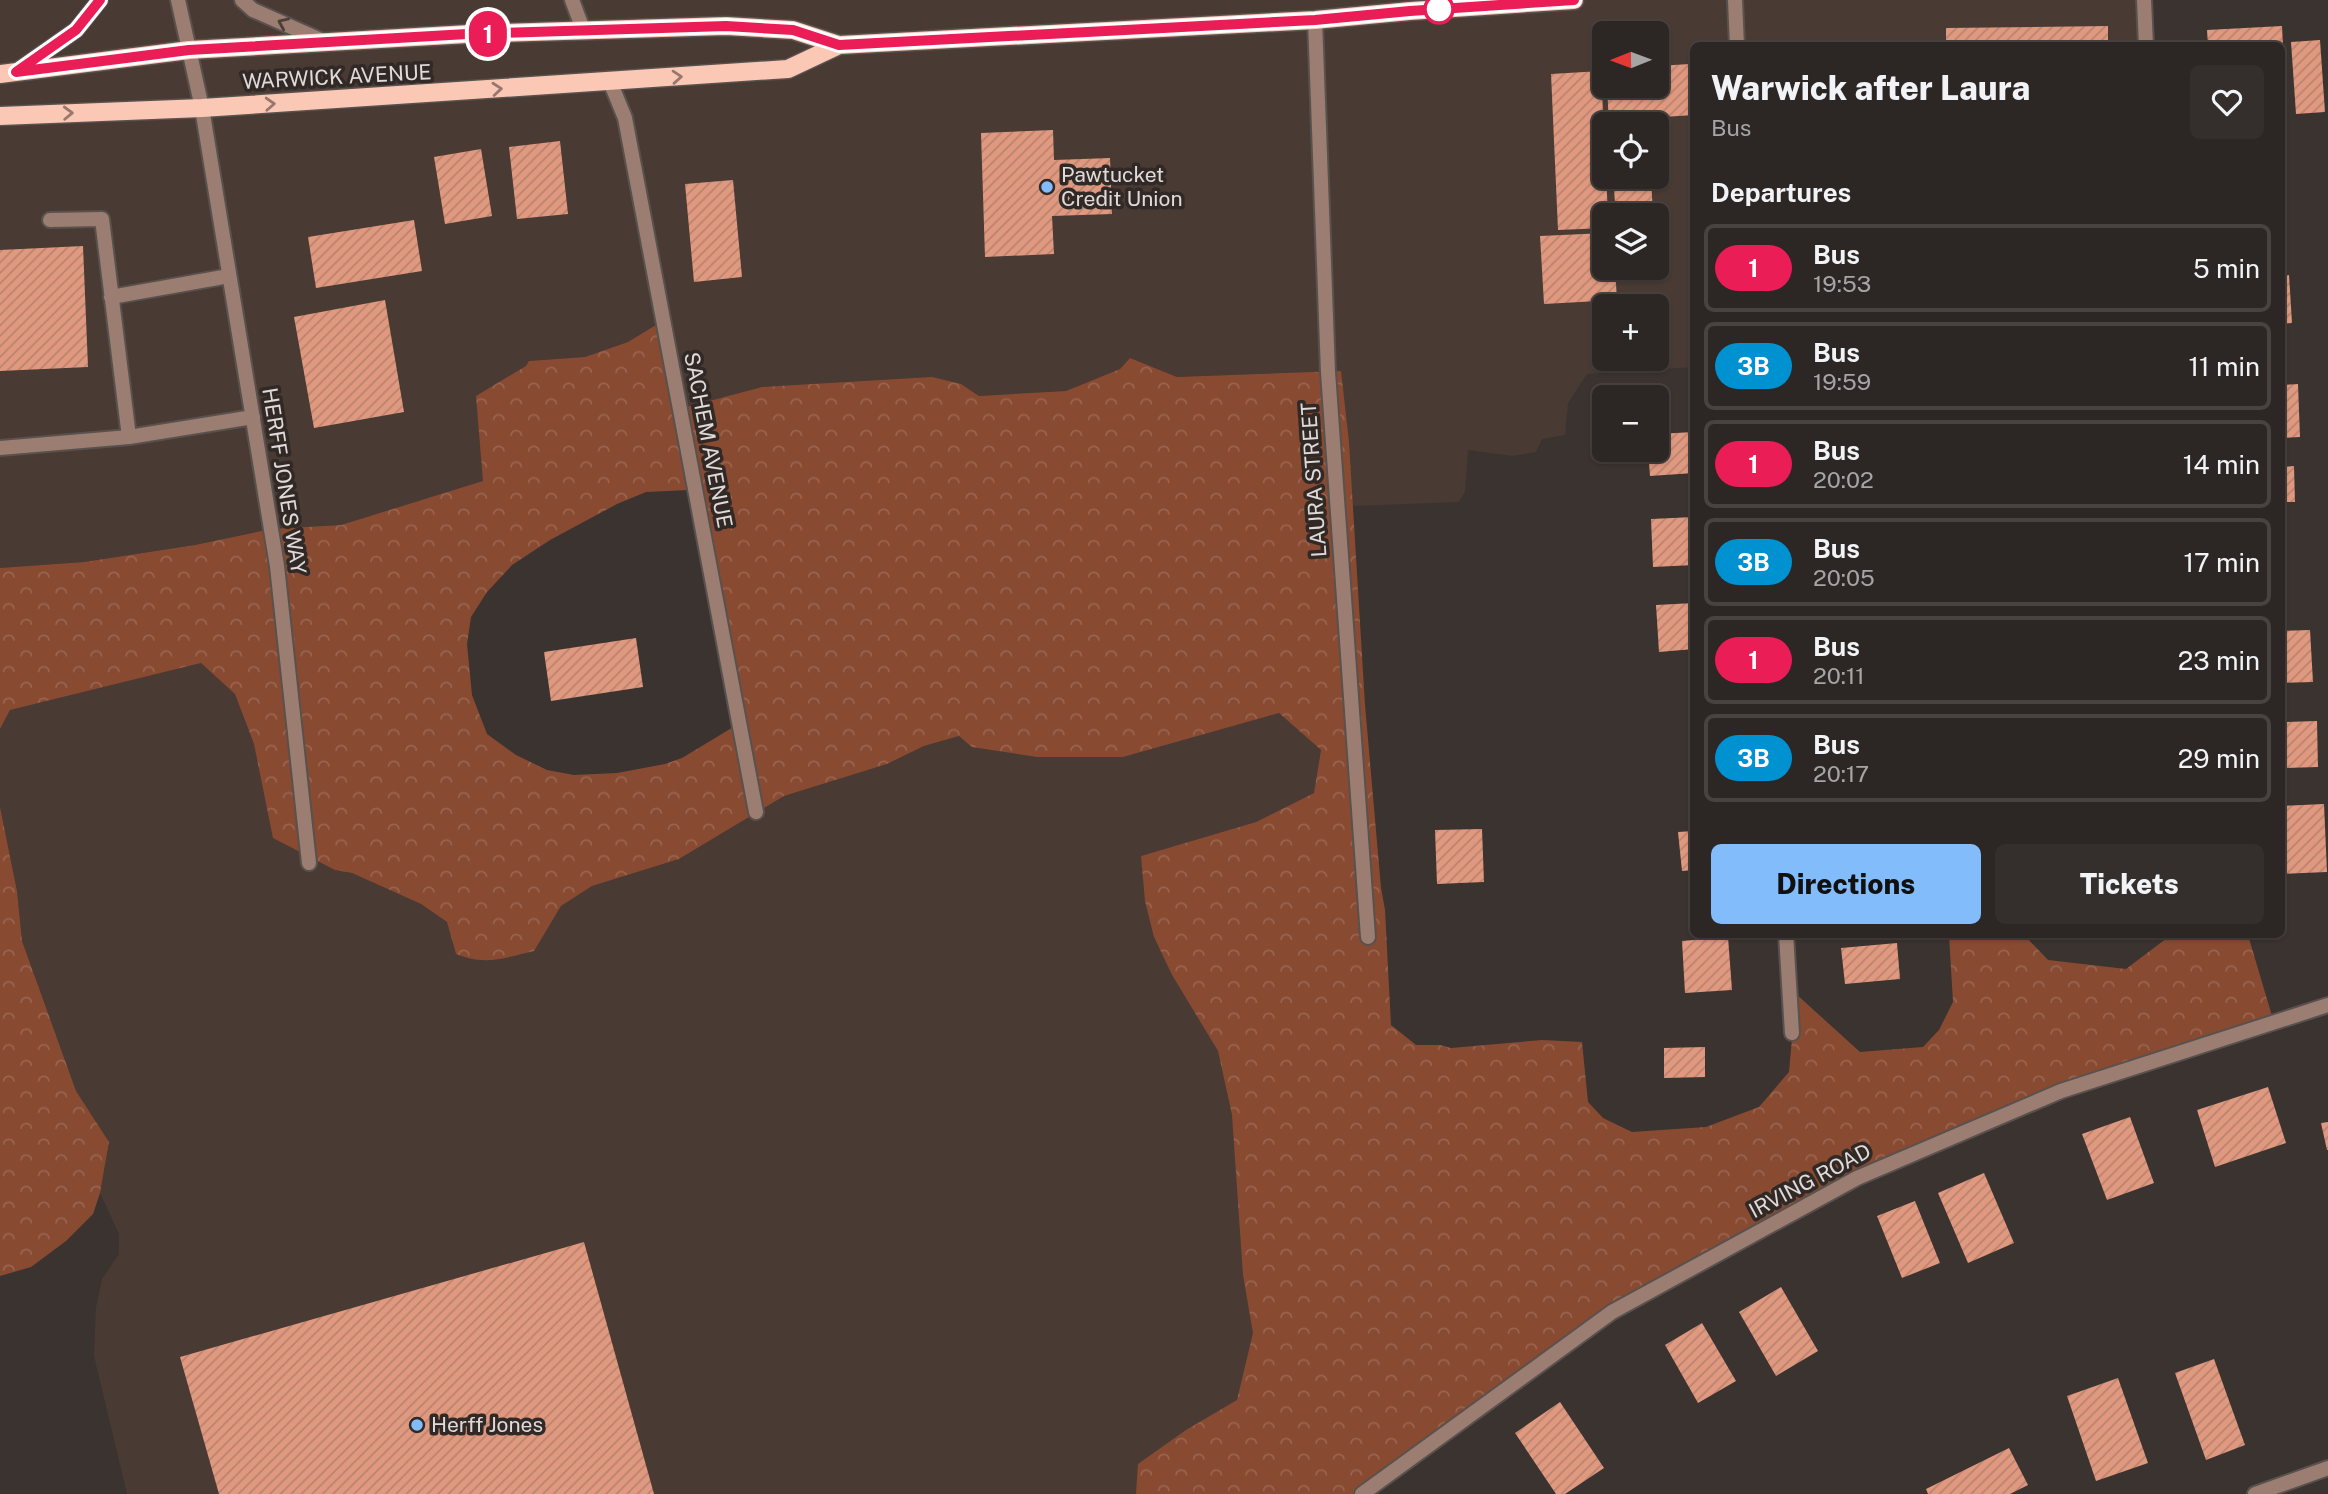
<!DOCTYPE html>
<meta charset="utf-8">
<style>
:root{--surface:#2c2624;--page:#342e2c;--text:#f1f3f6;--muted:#a6a5a6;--line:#484341;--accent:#82bcfa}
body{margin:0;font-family:"Public Sans",sans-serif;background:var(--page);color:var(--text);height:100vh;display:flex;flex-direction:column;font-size:26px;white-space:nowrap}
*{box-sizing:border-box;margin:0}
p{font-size:23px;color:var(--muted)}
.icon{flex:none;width:38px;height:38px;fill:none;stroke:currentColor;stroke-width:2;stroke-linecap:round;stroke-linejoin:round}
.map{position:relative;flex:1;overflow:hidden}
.sheet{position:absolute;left:1690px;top:42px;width:595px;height:896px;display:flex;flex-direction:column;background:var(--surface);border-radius:10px;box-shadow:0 2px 5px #0004,0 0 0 2px var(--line)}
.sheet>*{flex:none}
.badge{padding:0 14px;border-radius:23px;font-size:24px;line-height:46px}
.needle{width:46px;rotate:269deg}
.buttons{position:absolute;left:1592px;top:21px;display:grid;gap:14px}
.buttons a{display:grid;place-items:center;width:77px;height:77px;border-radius:10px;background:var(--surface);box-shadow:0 2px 5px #0004,0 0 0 2px var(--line);font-size:35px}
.map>.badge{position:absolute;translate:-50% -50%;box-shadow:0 0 0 4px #fff}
h2{padding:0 21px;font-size:26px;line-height:63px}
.round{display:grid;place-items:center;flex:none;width:74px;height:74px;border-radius:10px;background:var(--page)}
.headline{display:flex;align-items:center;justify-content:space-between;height:119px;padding:0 21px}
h1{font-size:33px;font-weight:800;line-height:52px}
.cta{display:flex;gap:14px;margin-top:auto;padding:14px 21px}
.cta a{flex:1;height:80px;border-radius:10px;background:var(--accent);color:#111;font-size:28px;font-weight:800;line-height:80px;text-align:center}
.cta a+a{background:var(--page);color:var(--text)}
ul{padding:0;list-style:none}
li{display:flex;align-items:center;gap:21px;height:88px;margin:0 14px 10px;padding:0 7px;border:4px solid var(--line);border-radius:10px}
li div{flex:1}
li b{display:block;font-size:26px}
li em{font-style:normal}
li .badge{min-width:77px;font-weight:700;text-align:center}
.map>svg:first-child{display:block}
</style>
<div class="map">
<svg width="2328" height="1494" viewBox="0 0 2328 1494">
<defs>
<pattern id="forest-crowns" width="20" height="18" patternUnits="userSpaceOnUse" patternTransform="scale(1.75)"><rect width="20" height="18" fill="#894a32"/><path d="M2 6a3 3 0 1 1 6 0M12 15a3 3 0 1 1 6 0" fill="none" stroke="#99644f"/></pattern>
<pattern id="building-hatch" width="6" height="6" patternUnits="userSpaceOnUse" patternTransform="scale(1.75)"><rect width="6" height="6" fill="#e0997f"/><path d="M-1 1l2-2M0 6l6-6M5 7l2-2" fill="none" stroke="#b98370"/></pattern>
</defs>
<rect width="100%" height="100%" fill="#3b3330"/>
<!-- built -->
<path fill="#493a34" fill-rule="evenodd" d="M0 0H2145L2148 45 1694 46V367L1587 374 1568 403 1565 435 1542 439 1536 452 1512 456 1468 450 1465 492 1459 502 1352 506 1341 371 1177 377 1130 358 1120 369 1066 391 979 396 961 384 762 387 683 408 658 323 628 342 585 357 529 361 484 481 341 525 271 529 195 545 84 562 0 568ZM1605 33H1657V86H1605ZM1605 124H1657V177H1605ZM1605 215H1657V268H1605ZM1605 306H1657V359H1605Z
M201 663 235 693 254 744 335 870 352 873 421 904 447 922 456 954 533 951 561 906 592 886 679 859 784 796 887 764 924 746 959 736 1123 757 1279 713 1321 750 1314 793 1256 822 1141 856 1154 937 1172 975 1218 1051 1232 1115 1246 1263 1259 1319 1249 1399 1164 1494H127L94 1356 96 1307 102 1279 119 1254V1234L100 1193 109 1142 76 1091 22 941 17 891 0 807V729L10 710Z"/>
<!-- forest -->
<path fill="url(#forest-crowns)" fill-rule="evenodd" d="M659 323 683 408 762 387 932 377 961 384 979 396 1066 391 1120 369 1130 358 1177 377 1341 371 1349 442 1365 705 1381 888 1385 910 1391 1025 1416 1045H1440L1451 1048 1542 1040 1582 1042 1588 1102 1603 1118 1632 1132 1706 1127 1759 1107 1789 1072 1796 994 1860 1052 1923 1047 1939 1030 1953 1002 1949 935H2024L2048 960 2126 969 2171 935H2248L2272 1016 2043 1093 1602 1313 1353 1494H1136L1138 1464 1186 1430 1237 1400 1253 1333 1243 1275 1232 1115 1218 1051 1172 975 1154 937 1145 901 1141 856 1256 822 1314 793 1321 750 1279 713 1123 757H1037L972 747 959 736 924 746 887 764 784 796 679 859 592 886 561 906 534 951C504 958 486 966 456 954L447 922 421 904 352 873 335 870 273 838 254 744 235 694 201 663 10 710 0 729V568L84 562 195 545 271 529 341 525 483 481 476 396 526 366 529 361 585 357 628 342ZM689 490 735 726 682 758 665 764 617 773 574 775 547 770 516 755 487 734 472 695 467 644 471 617 487 592 512 565 550 540 617 504 646 492Z
M0 807 17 891 22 941 76 1091 109 1142 100 1193 93 1214 66 1241 31 1267 0 1276Z"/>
<!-- building -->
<path fill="url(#building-hatch)" d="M2108 26V46H1946V28Z
M2282 26 2283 46H2208L2207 30Z
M2320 40 2325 112 2296 114 2291 42Z
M1690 64 1694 115 1647 118V124H1609L1607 86H1657V66Z
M1601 71 1608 215H1605V228L1558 230 1551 74Z
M1053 130 1054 160 1110 158 1112 214 1052 216 1054 254 985 257 981 133Z
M560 141 568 214 517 219 509 147Z
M481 149 492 216 445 224 434 157Z
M1613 177H1651L1653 215H1616Z
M733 180 742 277 694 282 685 184Z
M414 220 422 271 316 288 308 237Z
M1605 233V268H1615L1617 300 1544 304 1540 236Z
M83 246 88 367 0 371V250Z
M2289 275 2292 323 2282 324V276Z
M385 300 404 412 314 428 294 317Z
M2298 384 2300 437 2282 438V385Z
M1694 432V473L1650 476 1648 450H1657V434Z
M2294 466 2295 502H2282V467Z
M1694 517V565L1653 567 1651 519Z
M1694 603V649L1659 652 1656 605Z
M2310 630 2313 682 2282 683V631Z
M636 638 643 687 551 701 544 652Z
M2317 721 2318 767 2282 768V722Z
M2324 804 2327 872 2282 874V806Z
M1482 829 1484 882 1437 884 1435 830Z
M1694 831V870L1682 871 1678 832Z
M1728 937 1732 990 1685 993 1682 941Z
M1897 943 1900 979 1845 984 1841 948Z
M1705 1047V1077L1664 1078V1048Z
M2268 1087 2286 1143 2215 1167 2197 1110Z
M2130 1117 2154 1183 2107 1200 2082 1134Z
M2328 1122V1150H2327L2321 1123Z
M1984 1173 2014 1243 1968 1263 1938 1193Z
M1915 1201 1940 1263 1902 1278 1877 1216Z
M584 1242 654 1494H219L180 1357Z
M1781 1287 1818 1351 1776 1376 1739 1312Z
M1702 1323 1736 1381 1698 1403 1665 1345Z
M2214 1359 2245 1445 2206 1460 2175 1373Z
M2118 1378 2148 1463 2096 1481 2067 1396Z
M1560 1402 1604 1468 1565 1494H1556L1515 1433Z
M2009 1448 2028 1485 2010 1494H1928L1926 1489Z"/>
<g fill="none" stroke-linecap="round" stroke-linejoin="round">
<defs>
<path id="lane" d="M242 0 253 10 325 42
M17 71 76 30 100 0
M111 297 229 276
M129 437 253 417
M0 448 129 437 102 219 50 220"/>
<path id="street" d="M178 0 202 108 277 566 309 863
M572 0 584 32
M1735 0 1737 46
M2144 0 2146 46
M1315 20 1328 372 1368 937
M609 79 625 118 756 812
M1786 934 1792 1033
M1362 1494 1612 1312 1857 1178 2061 1091 2328 1005
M2255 1494 2328 1468"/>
<path id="primary" d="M0 74 189 50 468 34 726 26 793 30 839 45 1315 20 1410 11 1574 0
M0 116 202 108 788 69 839 45"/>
</defs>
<!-- lane casing -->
<use href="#lane" stroke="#59514e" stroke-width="18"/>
<!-- street casing -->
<use href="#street" stroke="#59514e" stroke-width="18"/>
<!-- primary casing -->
<use href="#primary" stroke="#59514e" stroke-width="21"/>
<!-- lane -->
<use href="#lane" stroke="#9c7d72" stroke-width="14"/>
<!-- street -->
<use href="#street" stroke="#9c7d72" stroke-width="14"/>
<!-- primary -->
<use href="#primary" stroke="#fbc8b5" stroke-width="18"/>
</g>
<!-- one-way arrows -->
<defs><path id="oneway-chevron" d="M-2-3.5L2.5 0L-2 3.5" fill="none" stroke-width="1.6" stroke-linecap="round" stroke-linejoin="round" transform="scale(1.75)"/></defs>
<use stroke="#4c3e39" href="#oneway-chevron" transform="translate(283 23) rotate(-156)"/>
<g stroke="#96786e">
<use href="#oneway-chevron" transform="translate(677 77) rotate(-4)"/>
<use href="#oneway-chevron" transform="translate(497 89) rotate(-5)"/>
<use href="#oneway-chevron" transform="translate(270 104) rotate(-3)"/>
<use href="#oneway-chevron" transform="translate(68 113) rotate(-2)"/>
</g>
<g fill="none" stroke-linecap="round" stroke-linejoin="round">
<defs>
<path id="line" d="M100 0 76 30 16 72 189 50 467 34 726 26 793 30 839 45 1315 20 1410 11 1574 0"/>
</defs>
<!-- line casing -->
<use href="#line" stroke="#fff" stroke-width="16"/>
<!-- line -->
<use href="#line" stroke="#ea1d57" stroke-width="10"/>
</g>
<!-- markers -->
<circle fill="#fff" stroke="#ea1d57" stroke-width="3.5" cx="1439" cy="9" r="14"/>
<g fill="#82bcfa" stroke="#312926" stroke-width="2.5">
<circle cx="1047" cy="187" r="7"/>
<circle cx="417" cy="1425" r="7"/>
</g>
<g text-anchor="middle" stroke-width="7" stroke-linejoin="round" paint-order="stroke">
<!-- street labels -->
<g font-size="21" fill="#e0dad8" stroke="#312926">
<text transform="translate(337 77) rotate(-3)" y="7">WARWICK AVENUE</text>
<text transform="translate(708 440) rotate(79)" y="7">SACHEM AVENUE</text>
<text transform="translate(1314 480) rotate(-94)" y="7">LAURA STREET</text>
<text transform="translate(284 481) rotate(81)" y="7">HERFF JONES WAY</text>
<text transform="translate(1810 1181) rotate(-28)" y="7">IRVING ROAD</text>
</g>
<!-- poi labels -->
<g font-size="21" fill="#e0dad8" stroke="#312926" text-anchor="start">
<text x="1061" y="182">Pawtucket<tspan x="1061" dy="24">Credit Union</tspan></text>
<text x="431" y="1432">Herff Jones</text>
</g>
</g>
</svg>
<div class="buttons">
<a><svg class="needle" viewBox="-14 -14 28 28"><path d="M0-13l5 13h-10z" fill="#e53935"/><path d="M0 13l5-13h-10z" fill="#a6a5a6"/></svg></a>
<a><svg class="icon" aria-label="locate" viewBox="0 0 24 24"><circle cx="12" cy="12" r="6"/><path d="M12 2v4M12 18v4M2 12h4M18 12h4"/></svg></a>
<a><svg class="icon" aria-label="layers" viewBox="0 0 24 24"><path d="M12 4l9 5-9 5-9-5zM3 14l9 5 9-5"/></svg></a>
<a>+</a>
<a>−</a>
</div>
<b class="badge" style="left:488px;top:34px;background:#ea1d57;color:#fff">1</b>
<section class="sheet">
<div class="headline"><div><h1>Warwick after Laura</h1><p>Bus</p></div><a class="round"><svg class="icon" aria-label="heart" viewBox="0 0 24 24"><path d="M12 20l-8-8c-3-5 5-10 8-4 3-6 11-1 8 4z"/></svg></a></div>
<h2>Departures</h2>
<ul>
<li><span class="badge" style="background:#ea1d57;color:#fff">1</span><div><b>Bus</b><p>19:53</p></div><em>5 min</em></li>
<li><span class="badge" style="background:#0092d0;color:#fff">3B</span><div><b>Bus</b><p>19:59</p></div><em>11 min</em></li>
<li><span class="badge" style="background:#ea1d57;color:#fff">1</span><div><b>Bus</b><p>20:02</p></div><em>14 min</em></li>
<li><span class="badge" style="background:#0092d0;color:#fff">3B</span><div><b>Bus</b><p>20:05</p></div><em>17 min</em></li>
<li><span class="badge" style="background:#ea1d57;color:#fff">1</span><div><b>Bus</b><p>20:11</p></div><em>23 min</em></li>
<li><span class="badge" style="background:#0092d0;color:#fff">3B</span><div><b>Bus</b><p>20:17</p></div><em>29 min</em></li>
</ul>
<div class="cta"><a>Directions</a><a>Tickets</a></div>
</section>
</div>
